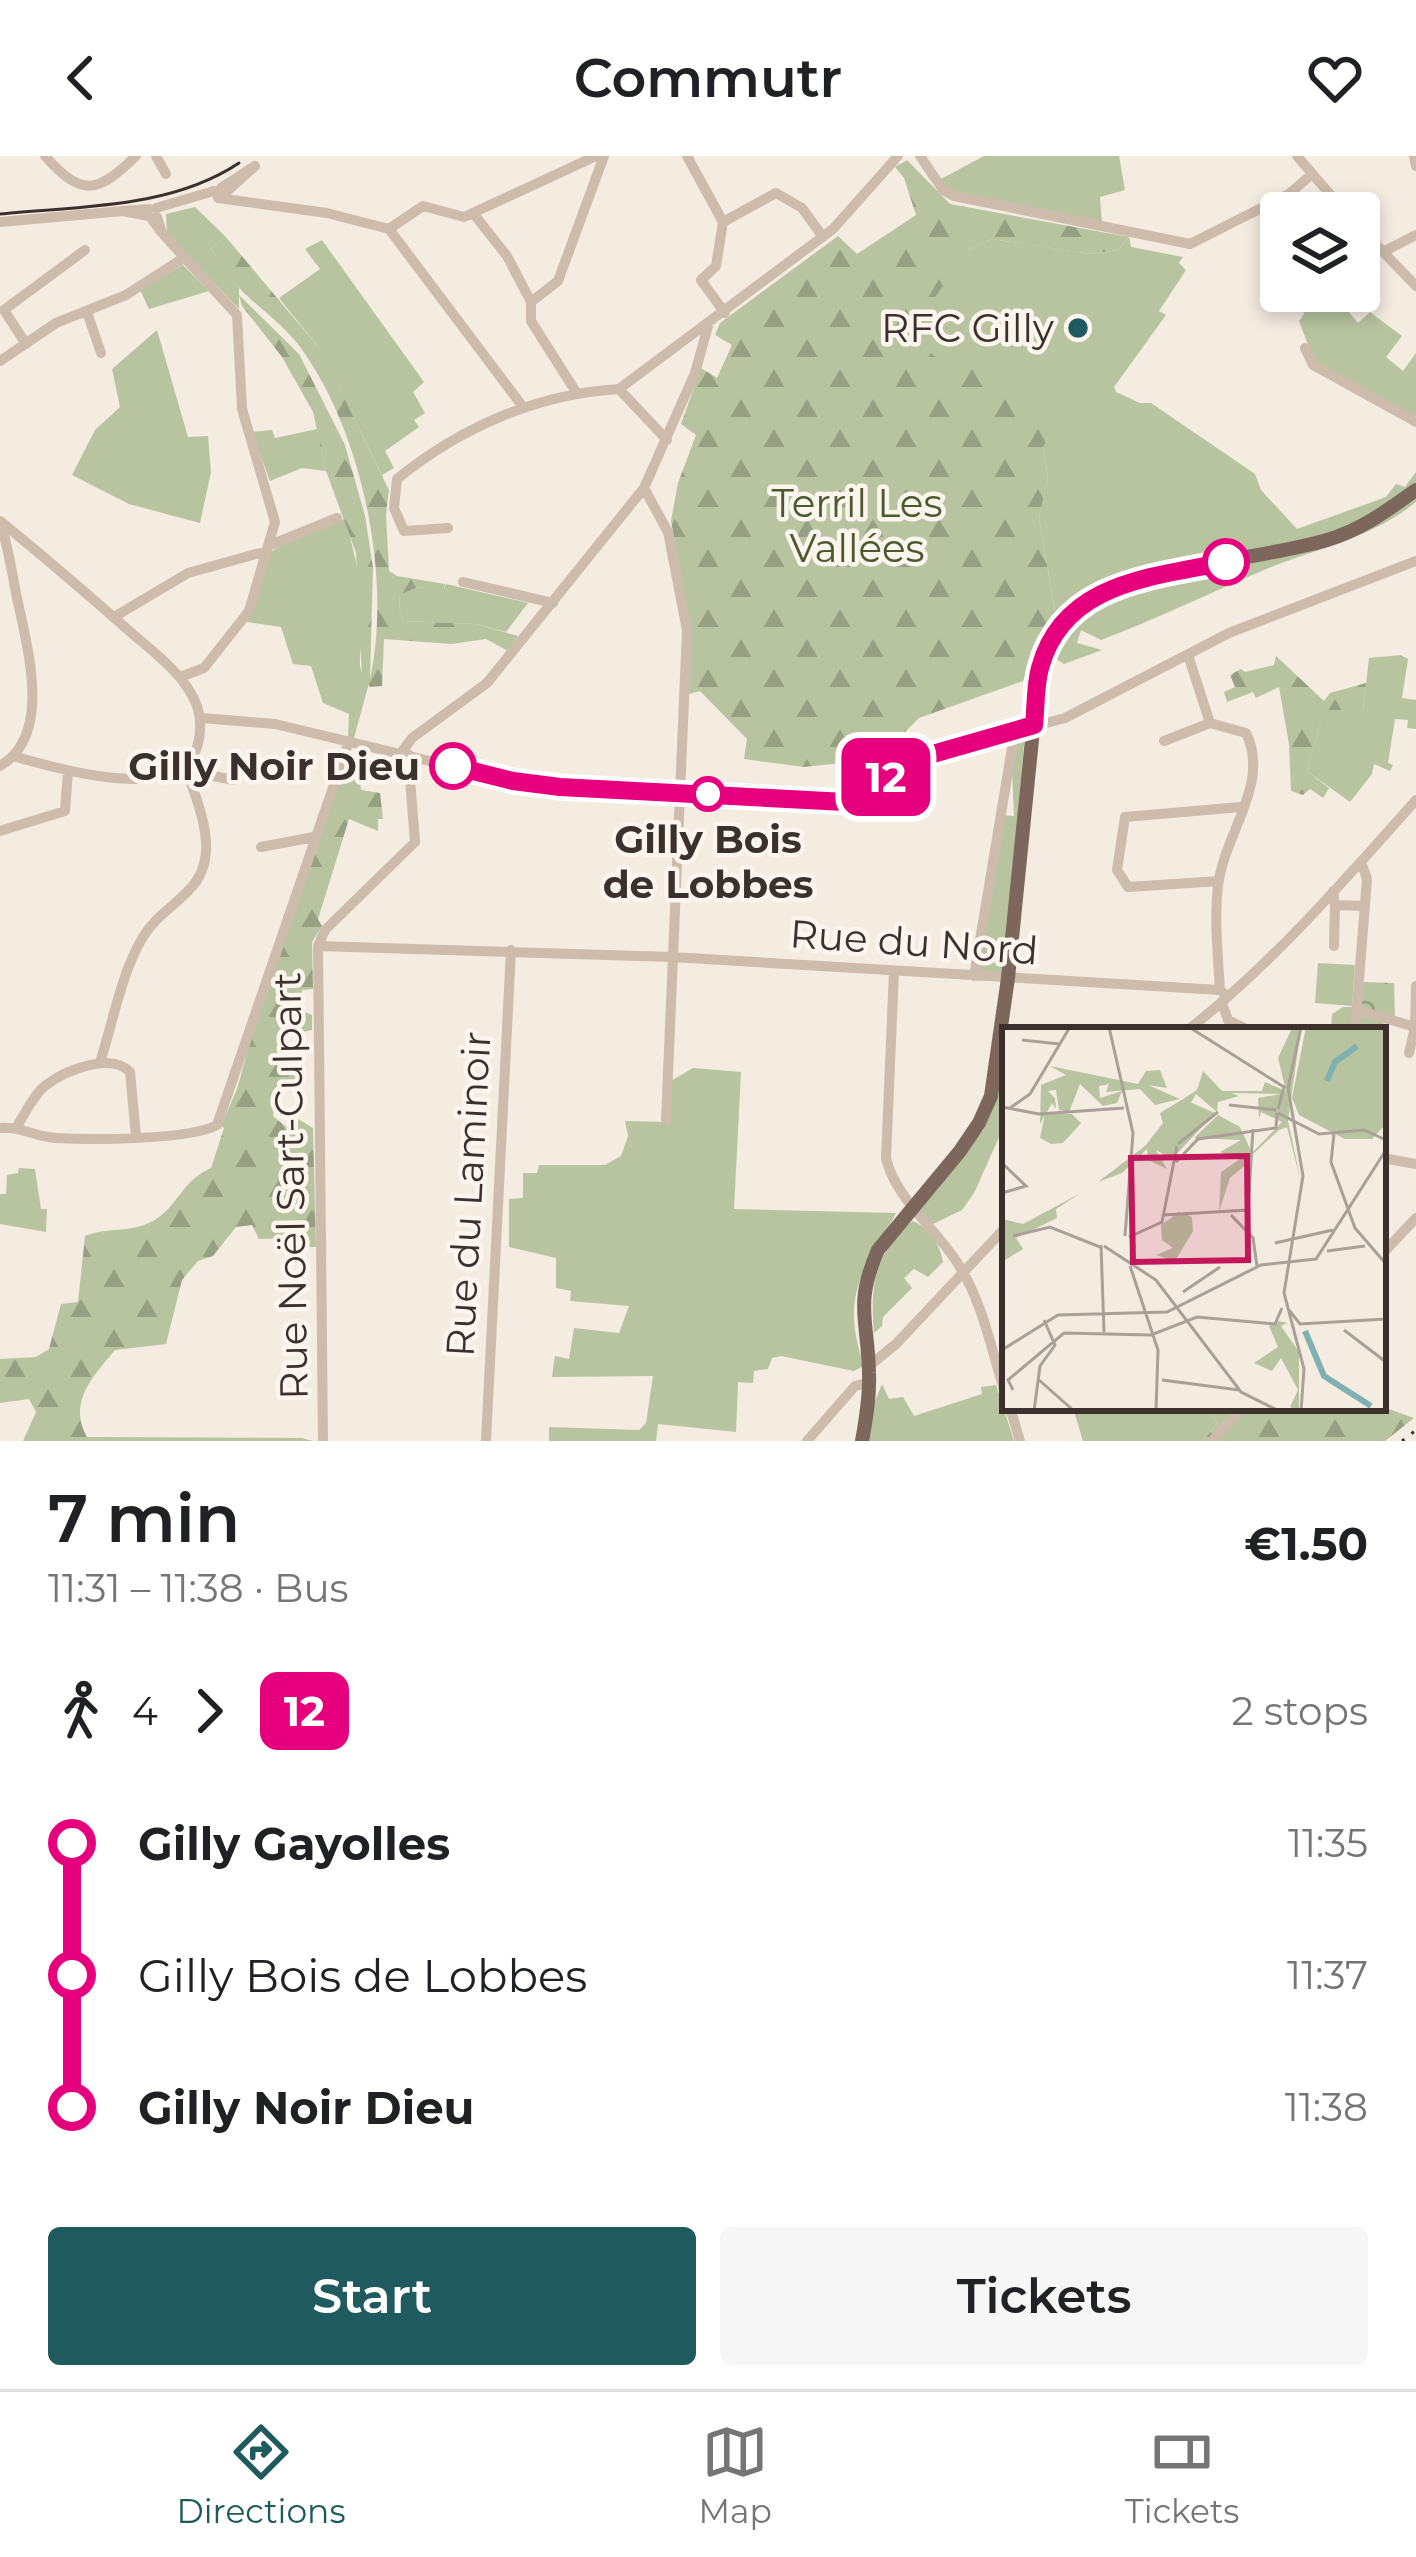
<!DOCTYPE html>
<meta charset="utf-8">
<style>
:root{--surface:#fff;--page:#f6f6f6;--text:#202124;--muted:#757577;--line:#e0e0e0;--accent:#1f5a5e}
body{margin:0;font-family:Montserrat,sans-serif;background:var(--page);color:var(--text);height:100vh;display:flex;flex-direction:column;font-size:45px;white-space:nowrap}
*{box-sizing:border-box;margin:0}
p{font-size:39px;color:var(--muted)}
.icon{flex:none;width:66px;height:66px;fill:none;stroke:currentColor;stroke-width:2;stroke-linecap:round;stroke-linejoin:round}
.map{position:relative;height:1285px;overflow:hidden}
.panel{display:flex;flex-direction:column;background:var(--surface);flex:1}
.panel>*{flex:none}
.badge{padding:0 24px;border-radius:18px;font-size:42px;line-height:78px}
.tools{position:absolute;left:1260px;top:36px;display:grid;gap:24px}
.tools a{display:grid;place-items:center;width:120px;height:120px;border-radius:12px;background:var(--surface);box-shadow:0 6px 18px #0003;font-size:60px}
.map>.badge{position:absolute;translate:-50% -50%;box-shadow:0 0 0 6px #fff}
.legs{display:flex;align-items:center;gap:18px;height:132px;padding:0 48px;font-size:39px}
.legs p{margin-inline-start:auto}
.head{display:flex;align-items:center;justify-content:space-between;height:204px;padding:0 48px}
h1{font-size:66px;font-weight:600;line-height:90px}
.button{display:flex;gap:24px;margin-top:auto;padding:24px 48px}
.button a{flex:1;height:138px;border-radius:12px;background:var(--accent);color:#fff;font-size:48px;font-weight:600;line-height:138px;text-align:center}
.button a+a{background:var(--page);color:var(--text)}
ul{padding:0 48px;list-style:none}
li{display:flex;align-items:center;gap:42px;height:132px;font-size:45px}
li i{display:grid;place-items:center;width:18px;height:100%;margin:0 15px;background:currentColor}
li i::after{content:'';width:30px;height:30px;margin:-15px;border:9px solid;border-radius:50%;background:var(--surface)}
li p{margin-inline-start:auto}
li:first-child i{background:linear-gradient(#0000 50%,currentColor 0)}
li:last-child i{background:linear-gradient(currentColor 50%,#0000 0)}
header{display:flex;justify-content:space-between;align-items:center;height:156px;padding:0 48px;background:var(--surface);font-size:54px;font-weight:600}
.tab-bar{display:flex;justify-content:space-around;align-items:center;height:168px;border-top:3px solid var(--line);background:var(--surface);font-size:33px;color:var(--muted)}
.tab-bar a{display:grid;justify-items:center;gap:6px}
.tab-bar .active{color:var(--accent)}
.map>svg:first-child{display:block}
</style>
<header><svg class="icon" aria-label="back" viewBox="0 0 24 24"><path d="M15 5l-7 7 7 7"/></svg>Commutr<svg class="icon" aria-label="heart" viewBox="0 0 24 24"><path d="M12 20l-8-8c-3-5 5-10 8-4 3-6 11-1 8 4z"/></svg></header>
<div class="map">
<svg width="1416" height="1285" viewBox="0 0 1416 1285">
<defs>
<pattern id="forest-firs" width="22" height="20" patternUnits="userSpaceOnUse" patternTransform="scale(3)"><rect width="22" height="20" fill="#b8c4a0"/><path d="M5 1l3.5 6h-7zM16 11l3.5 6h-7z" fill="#97a083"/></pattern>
<pattern id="park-crowns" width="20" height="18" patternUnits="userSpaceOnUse" patternTransform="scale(3)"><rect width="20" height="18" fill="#b8c4a0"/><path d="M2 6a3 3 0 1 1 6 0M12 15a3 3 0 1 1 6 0" fill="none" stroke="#97a083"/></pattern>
</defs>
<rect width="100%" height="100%" fill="#f4ebe1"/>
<!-- green -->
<path fill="#b8c4a0" d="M984 0H1119L1125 34 1100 41 1102 67 958 39 939 24Z
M195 51 225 80 211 93 239 132V153L167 77 166 58Z
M1129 81 1131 91 1183 101 1179 107 1186 114 1159 155 1166 159 1114 231 1116 236 1140 247H1151L1255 318 1261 334 1297 373 1386 341 1396 328 1405 331 1416 316V329L1337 380 1275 396 1147 414 1104 427 1064 456 1055 455 1039 362 1048 321 1043 291 1057 265 962 203C948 206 936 206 926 195 900 164 952 116 969 93L992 83 1092 98 1118 94Z
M322 84 424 226 413 236 425 257 414 264 419 271 385 295 394 312 382 319 320 193 279 142 320 113 305 93Z
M183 109 209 135 149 153 140 134Z
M1294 135H1318L1323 140 1321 144 1333 137 1358 167 1370 156 1402 180 1386 201 1403 215 1416 197V263L1316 210 1299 165 1304 158Z
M157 174 188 281 208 280 211 316 200 367 129 348 72 319 95 274 120 251 112 213Z
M317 273 326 315 302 312 270 325 252 276 272 274 275 282Z
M1416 338V346C1371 383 1317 392 1264 414 1210 437 1156 463 1101 484L1081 474 1077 487 1102 494 1064 508 1056 503 1044 510 1063 473 1088 447 1130 433 1321 391Z
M344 363C357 400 364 441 362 481 361 498 355 514 369 527L354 582 348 581 349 558 323 547 311 510 293 508 281 471 247 466 269 397 293 382Z
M446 428 528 447 506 476 476 468 404 465 399 454 400 439 418 431 444 433Z
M1401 499 1408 503 1402 542 1416 544V573L1407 572 1408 564 1395 563 1388 607 1393 609 1390 615 1374 608 1372 618 1350 646 1307 615 1324 553 1363 554 1369 502Z
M1016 577H1025L1004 817 978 816 1001 659 1014 660 1012 614Z
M1318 807 1355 809 1352 850 1315 847Z
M693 912 741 916 734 1053 896 1057C862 1119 840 1138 864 1210L854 1215 781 1200 772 1202 768 1213 754 1215 753 1227 738 1226 736 1276 658 1268 656 1285H549V1271L639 1274 646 1267 653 1220 552 1221 555 1200 569 1203 574 1172 619 1177 629 1150 570 1145 571 1135 556 1132V1102L509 1091V1043L523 1042V1017H537L539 1009H605L621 1000 628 980 625 965 668 966 671 925Z
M1005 914V968L974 1037 962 1054 931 1069 918 1054 984 973Z
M19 1012 35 1013 41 1053H47L46 1076 0 1068V1038H6L7 1019 18 1017Z
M912 1065C928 1070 941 1090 943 1106L928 1121 914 1113 904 1122 912 1132 883 1161 882 1170 874 1177C870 1129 874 1099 912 1065Z
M882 1228 889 1243 903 1241 914 1260 982 1238 981 1231 996 1229 1014 1285H868L872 1253Z
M1073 1252H1158L1167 1256 1210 1252 1217 1268 1203 1285H1083Z"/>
<!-- forest -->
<path fill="url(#forest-firs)" d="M907 4 950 48 1129 81 1118 94 1091 98 992 83 969 93 921 161 919 184 937 203H962L993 216 1058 265 1043 291 1048 321 1039 362 1055 455 1064 456 1042 486 1023 525 919 562 893 588 842 607 804 611 744 603 747 583 700 535 689 538 690 469 671 365 678 327 696 279 681 268 701 212 717 222 732 189 715 179 720 167 838 80 857 98 916 59 904 22 895 11Z
M225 80 321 194 389 334 386 358 389 415 397 420 445 428 444 434 418 431 400 439 399 454 404 465 476 468 518 480 508 495 486 483 451 488 384 483 382 530 370 531 362 521 356 397 326 315 313 256 282 201 242 150 239 139 299 198 345 289 365 360 373 411 370 523C392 423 363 280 303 195 288 173 264 156 244 137 231 124 221 107 211 93Z
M1276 500 1324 545 1330 537 1366 527 1363 554H1324L1307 615 1329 632 1323 642 1310 633 1303 639 1291 635 1289 588 1279 531 1256 542 1253 536 1227 546 1224 536 1235 531 1230 519 1241 513 1245 516 1274 509Z
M349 596 357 599 361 634 380 637 383 663H378V675L349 663 318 763 322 770 312 786 313 833 302 834V845L298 846V853L312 859V874L285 880 287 899 299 896 303 925 278 929 273 960 296 979 298 977 289 969 298 963 313 972 316 1091H306L305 1082 259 1083 252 1069 236 1071 213 1100 198 1105 182 1124 166 1188 115 1194C94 1219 67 1247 87 1281L302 1282 313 1285H23L36 1256 29 1243 0 1247V1203L36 1201 49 1193 61 1148 78 1146 85 1080C107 1071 131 1077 153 1065 178 1051 181 1025 211 1012L224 972 221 970 237 933 266 829Z
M1383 1251 1414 1262 1385 1285H1203L1217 1268 1210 1252Z"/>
<!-- park -->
<path fill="url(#park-crowns)" d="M1362 826 1394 827 1395 863 1384 866 1382 874H1331L1332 858 1343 851H1356Z"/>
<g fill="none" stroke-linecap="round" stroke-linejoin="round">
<!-- minor -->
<path stroke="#cdbbac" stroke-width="10" d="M45 0C82 42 98 37 136 0
M156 0 166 18
M687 0 723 66 716 110 701 124 725 157
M920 0 943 34 954 40 1190 88 1289 38 1312 18
M1297 0 1346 57
M1414 0 1416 10
M221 32 255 10 225 37
M218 42 327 57 389 73 523 251
M156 52 214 35
M473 57 507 100 531 146V165L576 236
M149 60 123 55 149 53
M151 62 162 77 157 61
M0 66 123 55
M723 66 776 37 802 52 823 81
M1359 71 1416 130
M389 73 423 50 464 61 596 0
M162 77 237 159 242 253 275 366 249 455 204 512 180 521
M1383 96 1416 79
M531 146 558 125 604 0
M87 156 101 197
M26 188 4 154 85 94
M1305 192 1313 209 1416 266
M0 205 56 167 126 139 182 103
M619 233 667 284
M644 332 668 376 687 474 666 964
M0 365C43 400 85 436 127 473 145 489 167 505 182 524 197 544 203 559 199 583 188 653 58 612 16 601
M0 367C10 394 12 422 19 451 29 499 51 580 0 610
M448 372 404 375 394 352 397 323C461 271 537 238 619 233L833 73 898 0
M268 390 337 362
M463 426 553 447
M114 461 188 417 267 395
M1188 499 1210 567 1246 577C1271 627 1224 678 1218 730 1214 764 1218 800 1220 834L1227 840
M202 562 275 568 513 625 845 646 919 601 1065 562 1229 477 1416 405
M1164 585 1210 567
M401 597 412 582 487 527 644 332 695 217 708 170
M187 615 234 624
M0 675 65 655 68 615
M261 691 314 681
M1219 725 1128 731 1117 714 1125 661 1241 651
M1333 735 1335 749 1365 750
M318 790 672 801 1220 834
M1334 790 1335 749
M894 815 886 1002C896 1045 938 1073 960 1111 983 1148 992 1196 1005 1237
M974 820 1015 574
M1222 847 1228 864 1248 874
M1357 854 1415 871
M1188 874C1272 808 1345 724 1416 644
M1355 874 1367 723 1361 706
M1409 897 1415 871 1416 830
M100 906C113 867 121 817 143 781 154 762 174 750 189 734 223 700 198 649 185 610
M17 970C25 958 34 938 46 929 66 914 111 896 130 916L136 980
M0 972C21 970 35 981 56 982 90 984 190 984 217 969L349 585
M1383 1002 1416 1008
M1383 1097 1416 1062
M869 1210 896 1188 1005 1072
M1010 1252 1020 1285
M323 1285 318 790 325 774 415 686 408 598
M486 1285 511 794
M807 1285 855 1230 870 1226
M1212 1285 1242 1252"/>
<!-- major -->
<path stroke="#7d675c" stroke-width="14" d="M862 1285C866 1263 870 1240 869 1217 868 1163 854 1149 878 1094L960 995 979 967 991 940 1008 822 1039 514C1047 493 1055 473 1071 458 1116 412 1261 404 1327 384 1361 374 1388 354 1416 334"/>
<!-- tram -->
<path stroke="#3b302b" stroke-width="3" d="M0 58C79 50 170 53 239 7"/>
<!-- rail -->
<path stroke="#3b302b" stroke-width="3" stroke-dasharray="3 9" stroke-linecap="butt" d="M1402 1285 1416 1274"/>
</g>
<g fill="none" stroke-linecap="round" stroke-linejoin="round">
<defs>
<path id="line-1" d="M453 610 513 625 560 631 845 646 919 602 1034 569C1036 550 1035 530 1040 512 1063 426 1153 421 1226 406"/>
</defs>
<!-- line-1 casing -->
<use href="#line-1" stroke="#fff" stroke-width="27"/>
<!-- line-1 -->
<use href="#line-1" stroke="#e6007e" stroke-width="18"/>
</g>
<!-- markers -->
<circle fill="#1f5a5e" stroke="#fbf5ee" stroke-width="4.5" cx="1078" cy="172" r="12"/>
<g fill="#fff" stroke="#e6007e" stroke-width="6">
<circle cx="1226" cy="406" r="21"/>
<circle cx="453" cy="610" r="21"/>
<circle cx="708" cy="638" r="15"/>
</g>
<g text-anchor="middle" stroke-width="9" stroke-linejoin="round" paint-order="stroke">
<!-- poi labels -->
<g font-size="39" fill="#3b302b" stroke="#fbf5ee" text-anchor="end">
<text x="1054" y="186">RFC Gilly</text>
</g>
<!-- park labels -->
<g font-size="39" fill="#4a5a2e" stroke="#fbf5ee">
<text x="857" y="361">Terril Les<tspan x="857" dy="45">Vallées</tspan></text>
</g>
<!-- stop labels -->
<g font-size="39" font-weight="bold" fill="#3b302b" stroke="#fbf5ee" text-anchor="end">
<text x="420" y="624">Gilly Noir Dieu</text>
<text x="708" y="697" text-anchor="middle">Gilly Bois<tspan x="708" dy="45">de Lobbes</tspan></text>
</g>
<!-- street labels -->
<g font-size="39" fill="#3b302b" stroke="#fbf5ee">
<text transform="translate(914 786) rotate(4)" y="14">Rue du Nord</text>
<text transform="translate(290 1030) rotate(-91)" y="14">Rue Noël Sart-Culpart</text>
<text transform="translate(468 1038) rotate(-87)" y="14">Rue du Laminoir</text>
</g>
</g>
<!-- overview -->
<g transform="translate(1002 871)">
<rect width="384" height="384" fill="#f4ebe1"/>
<path d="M64 48 108 57 97 59 98 71 120 64 115 76 101 79 78 57 67 85 57 83 54 63 46 64 53 71 54 82 50 76 38 97 39 58ZM181 72 213 86 170 132 154 123 165 142 146 133 145 122 120 146 96 155 143 119 161 96 158 86ZM79 166 54 182 55 191 14 211 21 222 0 235 1 192 21 197ZM276 294 286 296 279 299 297 325V384L288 380 296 363 279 331 270 344 252 336 276 320 267 299Z" fill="#b8c4a0"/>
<path d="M299 0 286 94 299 155 285 100 277 103 251 127 243 128 247 135 228 151 217 185 219 145 238 132 218 125 239 113 192 111 216 88 238 100 250 126 280 95 259 85 257 92 256 71 279 67 229 66 237 69 216 75 215 85 194 67 188 77 181 72 195 63 201 44 220 64H260L263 55 284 64 276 31 290 1ZM304 0H384V97L370 112H343L297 88 290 71ZM48 39 136 57 144 44 158 43 165 61 146 58 178 72 153 78 138 62 104 65 107 56H78ZM43 87H70L79 96 61 116 49 117 38 111ZM177 185 190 190 191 204 173 234 154 228 171 221 160 213 159 198Z" fill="#b8c4a0"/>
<path fill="none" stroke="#7fb0b2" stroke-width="6" d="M325 54 333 35 355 19M303 304 322 349 369 379"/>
<path fill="none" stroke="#aaa098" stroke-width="3" d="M107 0 131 106 123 209M187 0 282 60 276 82M20 13 58 17M227 78 274 83M0 80 37 87 122 81M8 81 28 67 68 0M276 86 317 107 362 103 384 113M332 107 329 135 353 201 384 237M176 117 216 85M174 135 196 112 274 101 275 86M0 136 24 159 0 166M161 188 246 183 251 102M229 188 251 211 255 239M11 209 48 200 98 220M127 210 160 195 175 119M273 216 331 203M99 218 102 305M102 219 154 253 239 365 277 384M325 224 363 219M128 239 156 323 154 384M181 265 218 240M287 283 298 297 384 292M342 303 384 335M0 323 56 288 165 285 259 238 314 232 384 123M37 353 72 384M160 353 237 363M11 363 6 353 62 306 149 308 195 290 273 297 280 281M32 384 38 339 53 318 42 293M299 384 302 342 282 266 301 149 286 61 299 0"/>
<path fill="#c2185b" fill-opacity="0.15" stroke="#c2185b" stroke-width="6" d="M245 129 246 233 131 235 129 131Z"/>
<rect width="384" height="384" fill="none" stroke="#3b302b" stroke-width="6"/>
</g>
</svg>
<div class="tools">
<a><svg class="icon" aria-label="layers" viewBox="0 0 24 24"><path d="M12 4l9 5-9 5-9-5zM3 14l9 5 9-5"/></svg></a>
</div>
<b class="badge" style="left:886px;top:621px;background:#e6007e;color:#fff">12</b>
</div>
<section class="panel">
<div class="head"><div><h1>7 min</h1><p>11:31 – 11:38 · Bus</p></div><b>€1.50</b></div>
<div class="legs"><svg class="icon" aria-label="walk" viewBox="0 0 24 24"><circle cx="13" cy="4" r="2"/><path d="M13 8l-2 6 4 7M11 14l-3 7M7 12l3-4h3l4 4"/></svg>4<svg class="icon" aria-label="forward" viewBox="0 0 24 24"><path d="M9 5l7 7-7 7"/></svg><b class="badge" style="background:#e6007e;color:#fff">12</b><p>2 stops</p></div>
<ul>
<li><i style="color:#e6007e"></i><b>Gilly Gayolles</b><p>11:35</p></li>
<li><i style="color:#e6007e"></i><span>Gilly Bois de Lobbes</span><p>11:37</p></li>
<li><i style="color:#e6007e"></i><b>Gilly Noir Dieu</b><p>11:38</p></li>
</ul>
<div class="button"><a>Start</a><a>Tickets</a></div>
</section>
<nav class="tab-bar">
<a class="active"><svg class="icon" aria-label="directions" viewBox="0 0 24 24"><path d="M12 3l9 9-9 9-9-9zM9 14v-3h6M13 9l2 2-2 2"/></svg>Directions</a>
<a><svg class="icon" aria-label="map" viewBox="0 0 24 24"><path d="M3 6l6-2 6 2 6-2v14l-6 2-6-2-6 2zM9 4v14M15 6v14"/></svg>Map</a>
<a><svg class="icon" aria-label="tickets" viewBox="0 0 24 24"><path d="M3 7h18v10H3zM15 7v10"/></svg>Tickets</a>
</nav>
